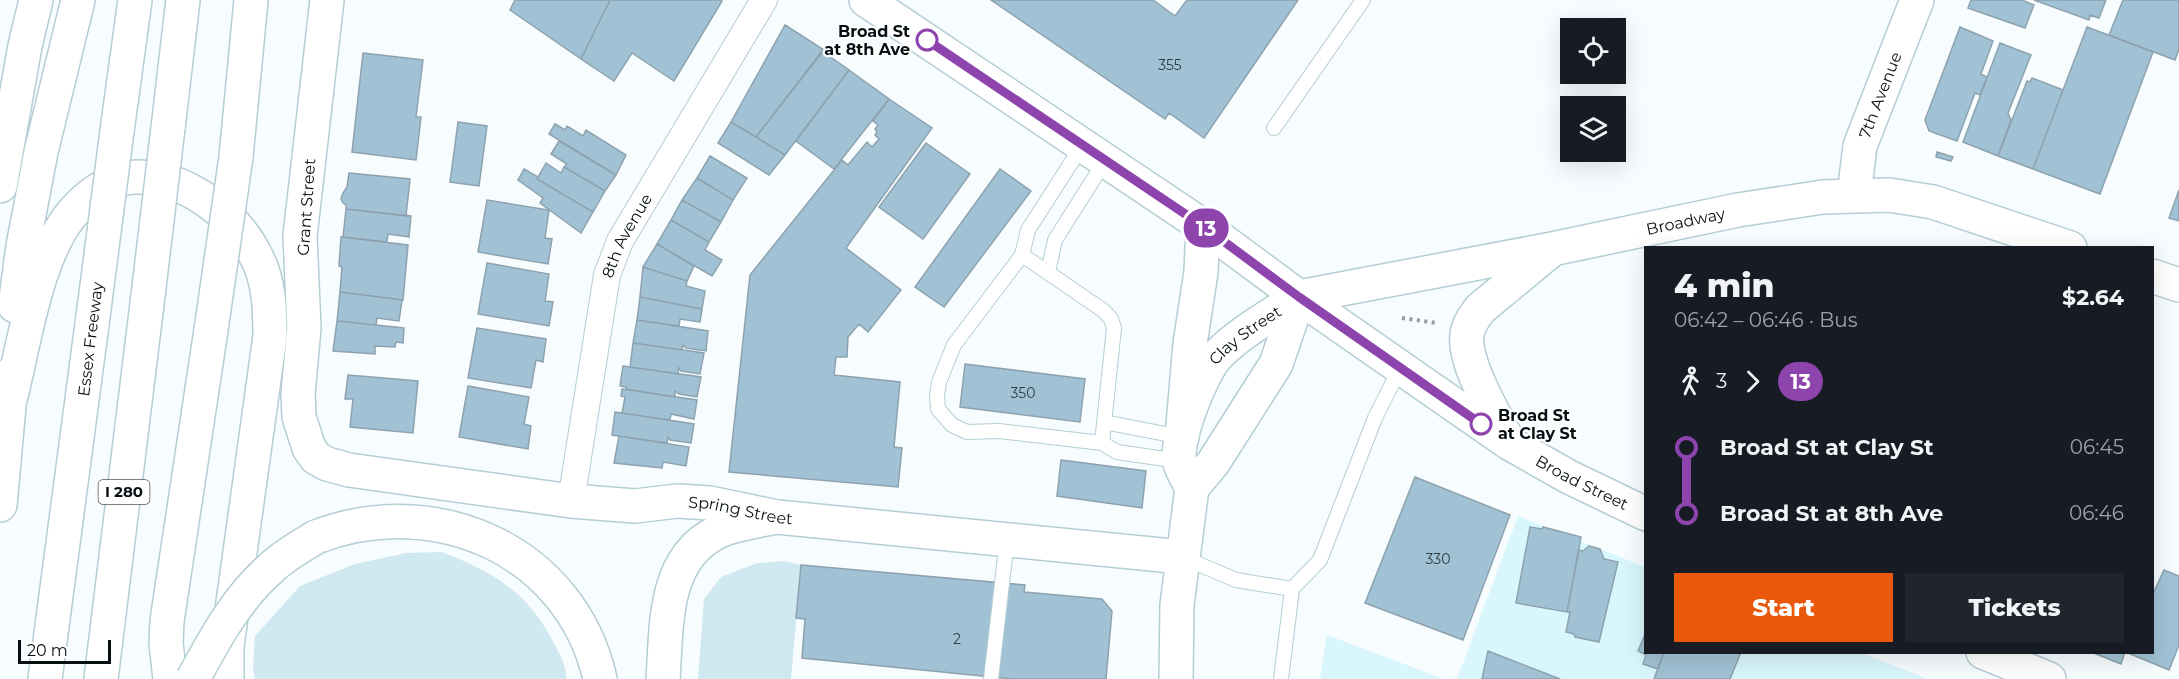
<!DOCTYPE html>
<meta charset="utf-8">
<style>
:root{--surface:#171b24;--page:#20242c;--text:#f1f3f6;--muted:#9ea1a6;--accent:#ea580c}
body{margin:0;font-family:Montserrat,sans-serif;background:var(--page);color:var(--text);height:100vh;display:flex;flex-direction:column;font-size:22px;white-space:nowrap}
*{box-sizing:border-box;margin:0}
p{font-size:20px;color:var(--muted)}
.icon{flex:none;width:33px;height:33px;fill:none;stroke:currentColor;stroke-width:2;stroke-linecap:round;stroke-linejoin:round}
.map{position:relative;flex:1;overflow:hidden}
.sheet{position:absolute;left:1644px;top:246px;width:510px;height:408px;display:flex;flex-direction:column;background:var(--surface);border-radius:0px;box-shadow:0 6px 24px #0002}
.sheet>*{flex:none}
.badge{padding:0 12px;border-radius:20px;font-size:21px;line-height:39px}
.tools{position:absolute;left:1560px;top:18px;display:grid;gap:12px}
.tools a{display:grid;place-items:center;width:66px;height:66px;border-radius:0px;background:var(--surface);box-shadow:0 6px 24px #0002;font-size:30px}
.scale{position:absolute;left:18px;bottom:15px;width:93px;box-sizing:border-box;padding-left:6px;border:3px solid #070f12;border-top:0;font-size:16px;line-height:21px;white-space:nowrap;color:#070f12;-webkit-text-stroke:4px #fff;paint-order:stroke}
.map>.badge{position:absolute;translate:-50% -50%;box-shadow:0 0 0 3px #fff}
.legs{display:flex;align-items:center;gap:9px;height:66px;padding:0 30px;font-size:20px}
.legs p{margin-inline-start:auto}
.summary{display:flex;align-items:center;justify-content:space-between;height:102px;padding:0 30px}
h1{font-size:33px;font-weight:800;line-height:45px}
.button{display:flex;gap:12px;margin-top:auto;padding:12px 30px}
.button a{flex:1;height:69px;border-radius:0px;background:var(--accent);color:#fff;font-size:24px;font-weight:800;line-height:69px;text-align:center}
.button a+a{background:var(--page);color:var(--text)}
ul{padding:0 30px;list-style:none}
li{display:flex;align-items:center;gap:21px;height:66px;font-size:22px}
li i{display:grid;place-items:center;width:9px;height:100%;margin:0 8px;background:currentColor}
li i::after{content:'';width:15px;height:15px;margin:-8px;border:4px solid;border-radius:50%;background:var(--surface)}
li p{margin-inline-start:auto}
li:first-child i{background:linear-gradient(#0000 50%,currentColor 0)}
li:last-child i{background:linear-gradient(currentColor 50%,#0000 0)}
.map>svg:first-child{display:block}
</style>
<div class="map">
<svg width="2179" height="679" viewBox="0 0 2179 679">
<rect width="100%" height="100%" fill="#f7fcfe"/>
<!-- built -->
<path fill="#d9f6fd" d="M1518 516 1645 567 1646 652 1861 653 1928 679H1457Z
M1327 635 1444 679H1320Z"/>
<!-- green -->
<path fill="#d0e9f0" d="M442 552C495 573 528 592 555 645 560 656 567 666 566 679H255L253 669 255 636 300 586 355 564 406 553Z
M785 561 801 565 791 679H698L704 599 721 577 757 563Z"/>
<!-- building -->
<path fill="#a1c2d5" stroke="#8da2ae" stroke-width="1.5" d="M515 0H610L581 59 510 10Z
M610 0H721L722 1 674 81 632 53 614 81 581 59Z
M991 0H1153L1175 16 1187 0H1298L1204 138 1169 113 1165 119Z
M1971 0H2022L2034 5 2025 28 1968 8Z
M2034 0H2106L2099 18 2090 15 2089 20Z
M2123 0H2179V49L2175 60 2109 35Z
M785 25 824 50 756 137 731 122Z
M1960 27 1993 41 1981 74 1987 77 1980 95 1975 93 1957 141 1929 131 1925 120Z
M2087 27 2153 52 2100 194 2033 169Z
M2000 43 2031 55 2008 113 2011 120 1998 156 1963 142Z
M822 51 849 70 785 155 756 137Z
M363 53 423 60 416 117H421L416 160 352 152Z
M849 70 889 99 834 169 796 141Z
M2032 78 2063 90 2033 169 1998 156 2027 81 2030 82Z
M889 99 932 128 846 248 901 290 868 332 859 324 848 337 847 357H836L834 375 900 382 894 447 902 448 898 487 729 472 750 275 842 160 848 165 867 142 872 147 879 139 875 135 877 132 875 129 878 125 873 121Z
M458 122 487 126 479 186 450 182Z
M731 122 785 155 769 175 718 143Z
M555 124 565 130 567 126 583 136 586 130 626 155 616 175 549 134Z
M559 141 616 175 605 191 564 167 567 164 551 154Z
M926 143 970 174 923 239 879 207Z
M1937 152 1953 157 1951 161 1936 157Z
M710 156 747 178 733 200 697 178Z
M546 163 561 173 564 167 605 191 593 212 537 179Z
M524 169 538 177 537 179 593 212 581 233 540 203 543 198 518 180Z
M1000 169 1031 191 944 307 915 287Z
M349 173 410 179 406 216 346 209V205L343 203 341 199 343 193 347 187Z
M697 178 733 200 721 222 682 200Z
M2179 190V221L2169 218Z
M487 200 549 210 545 238 552 239 548 264 478 252Z
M682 200 721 222 709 242 671 220Z
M346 209 411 216 409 237 388 234 387 242 343 237Z
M671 220 709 242 705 250 722 260 712 276 657 244Z
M341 237 408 245 403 300 340 292 342 267 339 266Z
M657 244 694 266 687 281 643 267Z
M487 263 549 274 545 301 553 302 549 326 478 314Z
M643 267 687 281 686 286 705 291 702 309 640 297Z
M340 292 402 300 399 321 377 318 376 325 337 321Z
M640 297 702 309 700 322 680 319 679 326 637 320Z
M637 320 708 331 706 351 686 348 683 345 682 350 633 343Z
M337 321 404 328 403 343 396 342 395 347 375 346V354L333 351Z
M477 328 546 339 543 362 536 360 531 388 468 378Z
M633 343 704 353 700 374 681 371 679 368 678 374 630 367Z
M965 364 1085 379 1080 422 960 407Z
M623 366 701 377 697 397 679 394 675 391V397L626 389V387L620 386Z
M348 375 418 381 413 433 350 427 353 399H345Z
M468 386 529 397 524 424 531 426 528 449 459 437Z
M622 389 697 400 694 419 671 414 670 420 622 413 625 397 621 396Z
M615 412 694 424 691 443 670 440 668 437 667 443 612 435Z
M619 436 689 447 686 466 663 462 662 468 614 463Z
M1061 460 1146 471 1142 508 1057 496Z
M1415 477 1510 515 1463 640 1365 603Z
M1530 527 1542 529 1543 527 1581 537 1567 612 1516 603Z
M1589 546 1600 549 1604 559 1618 562 1599 642 1575 637 1574 634 1566 632 1570 612H1567L1579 550 1583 551Z
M801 565 1025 585 1024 592 1102 599 1112 611 1106 679H1012L802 658 805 619 796 618Z
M2164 570 2179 576V645L2169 670 2128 653 2152 652V596Z
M1646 632V652H1664L1658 669 1643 664 1646 655 1638 651Z
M1488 651 1560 679H1482Z
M1664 652H1741L1730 679H1654Z
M2091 652H2125L2121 664Z"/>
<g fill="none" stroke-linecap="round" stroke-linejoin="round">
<defs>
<path id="lane" d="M1274 128 1363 0
M1082 146 1028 230 1022 255 954 345 939 382 937 396 938 409 952 425 967 432 999 431 1102 443 1117 452 1179 461
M1022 255 1104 311 1111 319 1114 328 1102 443
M1048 272 1055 240 1105 161
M1104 422 1181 437
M1182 557 1236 580 1292 589
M991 679 1007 540
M1281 679 1292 589 1320 560 1375 418 1400 368"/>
<g id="street">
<path id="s1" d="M571 501 607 275 620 241 764 0"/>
</g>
<g id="secondary">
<path id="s2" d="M327 0 300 236 304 328 298 394 299 417 309 448 316 458 327 464 349 470 571 501 635 506 677 501 710 503 777 517 1182 557"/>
<path id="s3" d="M1854 195 1860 146 1917 0"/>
<path id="s4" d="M1192 488C1188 480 1182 471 1180 463 1174 441 1202 372 1217 356 1240 332 1272 315 1299 297"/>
<path d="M1176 679 1177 605 1192 488 1213 463 1276 364 1299 297"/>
</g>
<g id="primary">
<path id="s5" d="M866 0 1203 226 1299 297 1509 443 1569 477 1646 514"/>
<path d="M2152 276 2179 285"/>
<path id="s6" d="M1299 297 1552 249 1738 210 1823 197 1889 195 1933 202 2070 248"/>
<path d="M1182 437 1190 344 1201 272 1203 226"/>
<path d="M1508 441C1495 415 1463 362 1467 335 1468 325 1474 317 1480 309L1549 252"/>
<path d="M1983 652 2049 679"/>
<path d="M663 679C667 623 662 551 727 528 743 523 760 520 777 517"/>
</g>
<path id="highway" d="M168 128 183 0
M117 131 135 0
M236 157 251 0
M0 186 25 46 36 0
M15 306 23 246 41 152 78 0
M11 396C25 340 37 249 77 208 91 193 114 177 136 177 185 176 235 214 256 256 269 280 270 309 270 336L227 646V679
M0 505 12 373
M316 537C435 491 571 550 600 679
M45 679 94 309
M101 679 147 304
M170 679 166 643 167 621 211 330"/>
</defs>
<!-- lane casing -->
<use href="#lane" stroke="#b4ced4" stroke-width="16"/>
<!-- street casing -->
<use href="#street" stroke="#b4ced4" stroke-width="28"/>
<!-- secondary casing -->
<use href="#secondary" stroke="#b4ced4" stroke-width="36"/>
<!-- primary casing -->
<use href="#primary" stroke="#b4ced4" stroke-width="36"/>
<!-- highway casing -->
<use href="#highway" stroke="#b4ced4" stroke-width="36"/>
<!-- path -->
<path stroke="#959b9d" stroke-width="4" stroke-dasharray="3 4.5" stroke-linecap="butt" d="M1402 318 1437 323"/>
<!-- lane -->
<use href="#lane" stroke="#fff" stroke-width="14"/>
<!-- street -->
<use href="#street" stroke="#fff" stroke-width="26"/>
<!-- secondary -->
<use href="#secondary" stroke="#fff" stroke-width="33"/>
<!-- primary -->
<use href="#primary" stroke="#fff" stroke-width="33"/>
<!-- highway -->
<use href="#highway" stroke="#fff" stroke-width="33"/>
<defs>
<path id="highway-bridge" d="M147 304 168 128
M94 309 117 131
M211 330 236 157
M193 679C214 640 236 599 270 569 283 556 300 547 316 537"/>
</defs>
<!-- highway-bridge casing -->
<use href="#highway-bridge" stroke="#b4ced4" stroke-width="36" stroke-linecap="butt"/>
<!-- highway-bridge -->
<use href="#highway-bridge" stroke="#fff" stroke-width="33"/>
</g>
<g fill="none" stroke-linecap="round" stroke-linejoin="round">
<defs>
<path id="line-1" d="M927 40 1203 226 1299 297 1481 424"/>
</defs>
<!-- line-1 casing -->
<use href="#line-1" stroke="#fff" stroke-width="14"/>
<!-- line-1 -->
<use href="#line-1" stroke="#8e44ad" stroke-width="9"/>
</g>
<!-- markers -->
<g fill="#fff" stroke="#8e44ad" stroke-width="3">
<circle cx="927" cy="40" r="10"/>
<circle cx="1481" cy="424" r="10"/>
</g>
<g text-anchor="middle" stroke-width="4.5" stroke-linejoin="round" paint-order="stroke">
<!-- number labels -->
<g font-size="14" fill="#2e3c43">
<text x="1170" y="70">355</text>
<text x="1023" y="398">350</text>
<text x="1438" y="564">330</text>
<text x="957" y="644">2</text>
</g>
<!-- shield labels -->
<rect fill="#fff" stroke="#515759" stroke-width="1.5" x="98.5" y="480" width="51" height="24" rx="4.5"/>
<g font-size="15" font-weight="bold" fill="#070f12">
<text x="124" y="497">I 280</text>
</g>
<!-- stop labels -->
<g font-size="16" font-weight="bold" fill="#070f12" stroke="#fff" text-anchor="end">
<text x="910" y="37">Broad St<tspan x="910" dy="18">at 8th Ave</tspan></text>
<text x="1498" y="421" text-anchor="start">Broad St<tspan x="1498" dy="18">at Clay St</tspan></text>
</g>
<!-- street labels -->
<g font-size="16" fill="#070f12" stroke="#fff">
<text dy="6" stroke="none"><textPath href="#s3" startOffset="104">7th Avenue</textPath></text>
<text transform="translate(306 207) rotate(-86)" y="6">Grant Street</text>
<text dy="6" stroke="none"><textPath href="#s6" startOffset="394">Broadway</textPath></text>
<text dy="6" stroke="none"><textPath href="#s1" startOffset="273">8th Avenue</textPath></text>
<text dy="6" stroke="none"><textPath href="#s4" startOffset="178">Clay Street</textPath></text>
<text transform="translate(90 339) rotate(-83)" y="6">Essex Freeway</text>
<text dy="6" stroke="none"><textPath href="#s5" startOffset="864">Broad Street</textPath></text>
<text dy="6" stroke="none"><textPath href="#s2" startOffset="894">Spring Street</textPath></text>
</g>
</g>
</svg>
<div class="tools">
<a><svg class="icon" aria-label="locate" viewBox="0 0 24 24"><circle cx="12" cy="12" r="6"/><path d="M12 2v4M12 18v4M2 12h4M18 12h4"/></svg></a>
<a><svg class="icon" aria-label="layers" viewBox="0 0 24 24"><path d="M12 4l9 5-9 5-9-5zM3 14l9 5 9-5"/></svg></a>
</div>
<div class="scale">20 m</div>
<b class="badge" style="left:1206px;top:228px;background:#8e44ad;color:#fff">13</b>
<section class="sheet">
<div class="summary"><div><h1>4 min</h1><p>06:42 – 06:46 · Bus</p></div><b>$2.64</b></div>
<div class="legs"><svg class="icon" aria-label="walk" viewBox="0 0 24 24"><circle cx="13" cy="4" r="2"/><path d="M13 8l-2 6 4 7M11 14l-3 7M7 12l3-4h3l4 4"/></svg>3<svg class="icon" aria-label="forward" viewBox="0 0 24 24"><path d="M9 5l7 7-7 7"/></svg><b class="badge" style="background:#8e44ad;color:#fff">13</b></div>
<ul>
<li><i style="color:#8e44ad"></i><b>Broad St at Clay St</b><p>06:45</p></li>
<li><i style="color:#8e44ad"></i><b>Broad St at 8th Ave</b><p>06:46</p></li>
</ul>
<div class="button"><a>Start</a><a>Tickets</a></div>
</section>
</div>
